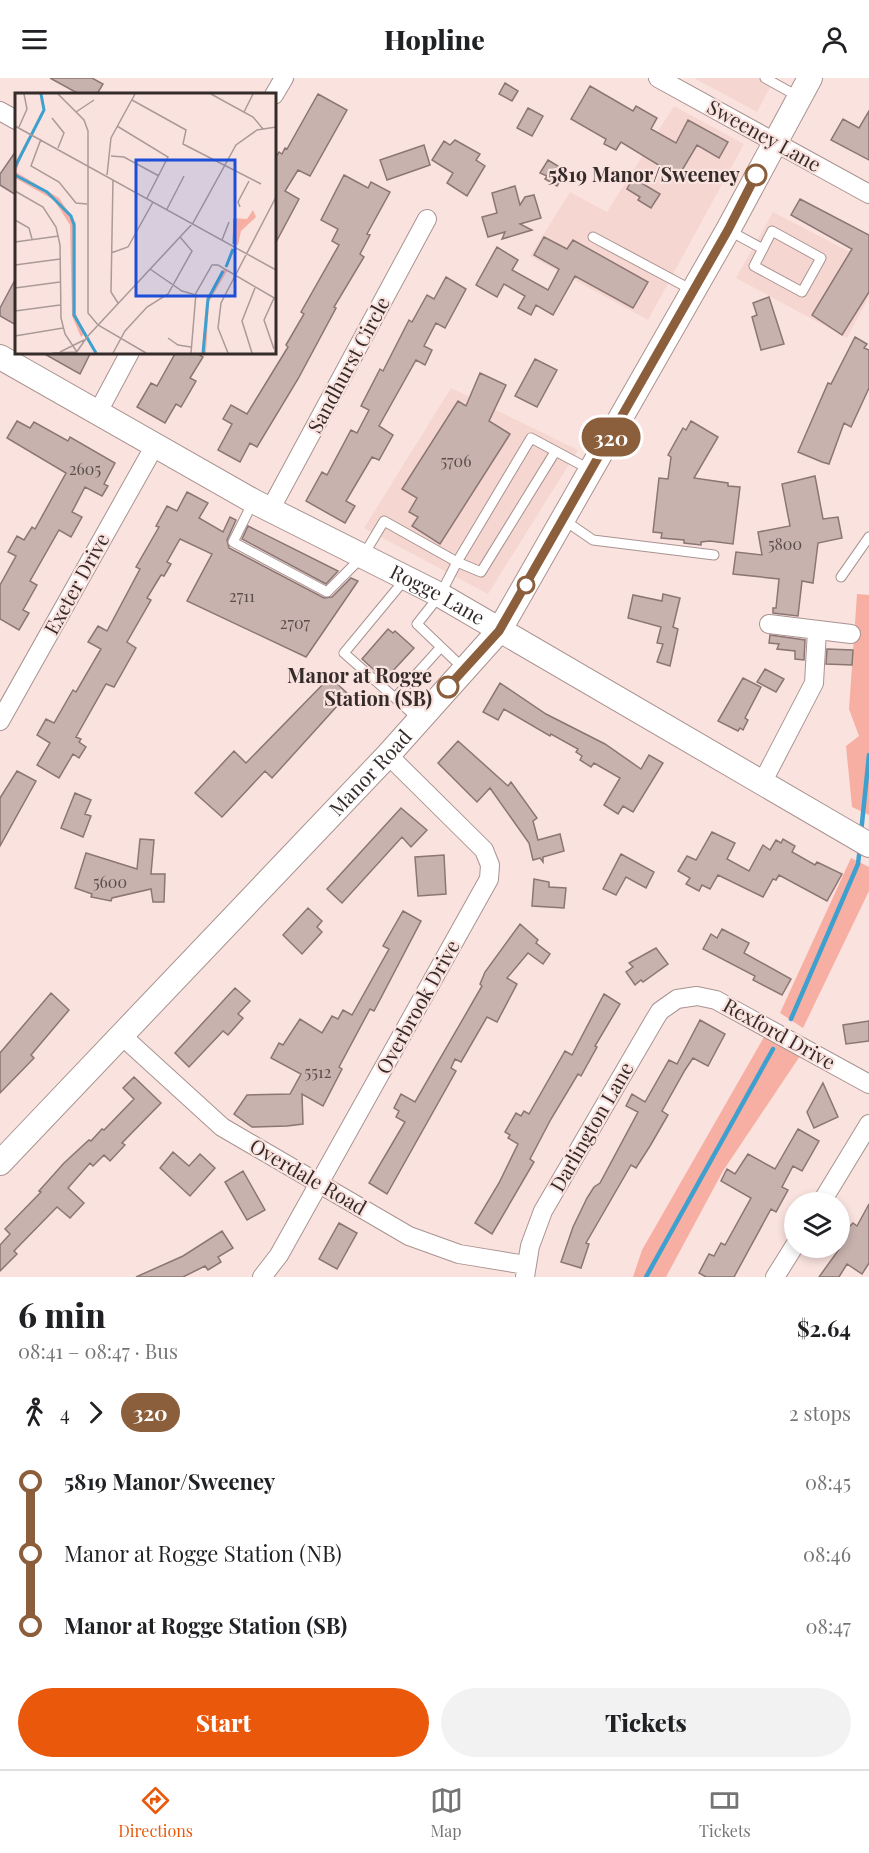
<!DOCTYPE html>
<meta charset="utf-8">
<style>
:root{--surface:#fff;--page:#f2f2f2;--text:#202124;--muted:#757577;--line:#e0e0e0;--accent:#ea580c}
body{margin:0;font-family:"Playfair Display",serif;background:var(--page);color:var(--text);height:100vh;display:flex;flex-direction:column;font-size:22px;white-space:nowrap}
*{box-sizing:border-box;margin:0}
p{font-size:20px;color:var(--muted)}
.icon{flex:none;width:33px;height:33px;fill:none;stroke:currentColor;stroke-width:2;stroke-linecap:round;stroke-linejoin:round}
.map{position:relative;height:1199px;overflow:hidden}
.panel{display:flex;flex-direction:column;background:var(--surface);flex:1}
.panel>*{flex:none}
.badge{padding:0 12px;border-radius:20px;font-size:21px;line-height:39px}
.controls{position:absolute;left:784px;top:1114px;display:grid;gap:12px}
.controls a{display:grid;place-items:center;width:66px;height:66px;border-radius:50%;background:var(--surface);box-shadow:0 3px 9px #0003;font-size:30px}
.map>.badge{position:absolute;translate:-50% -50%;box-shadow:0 0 0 3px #fff}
.legs{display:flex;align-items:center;gap:9px;height:66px;padding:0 18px;font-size:20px}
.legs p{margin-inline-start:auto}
.headline{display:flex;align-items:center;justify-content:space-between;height:102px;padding:0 18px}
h1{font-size:33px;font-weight:800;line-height:45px}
.action{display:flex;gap:12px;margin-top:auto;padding:12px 18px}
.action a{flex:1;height:69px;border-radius:36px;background:var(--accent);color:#fff;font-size:24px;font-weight:800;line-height:69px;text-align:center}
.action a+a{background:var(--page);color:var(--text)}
ul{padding:0 18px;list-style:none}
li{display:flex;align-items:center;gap:21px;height:72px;font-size:22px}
li i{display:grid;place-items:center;width:9px;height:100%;margin:0 8px;background:currentColor}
li i::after{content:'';width:15px;height:15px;margin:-8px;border:4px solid;border-radius:50%;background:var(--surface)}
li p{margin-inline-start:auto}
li:first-child i{background:linear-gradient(#0000 50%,currentColor 0)}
li:last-child i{background:linear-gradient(currentColor 50%,#0000 0)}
header{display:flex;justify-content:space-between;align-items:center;height:78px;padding:0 18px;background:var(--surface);font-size:27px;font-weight:800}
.tabs{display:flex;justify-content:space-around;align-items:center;height:84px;border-top:2px solid var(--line);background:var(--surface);font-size:16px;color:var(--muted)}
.tabs a{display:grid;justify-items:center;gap:3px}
.tabs .selected{color:var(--accent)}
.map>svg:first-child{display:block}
</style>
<header><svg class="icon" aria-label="menu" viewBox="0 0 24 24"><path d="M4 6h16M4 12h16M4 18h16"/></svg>Hopline<svg class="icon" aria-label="person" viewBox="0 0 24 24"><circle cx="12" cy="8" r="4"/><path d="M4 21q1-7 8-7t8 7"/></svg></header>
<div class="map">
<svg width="869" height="1199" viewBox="0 0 869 1199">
<rect width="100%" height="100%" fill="#fae3df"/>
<!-- built -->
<path fill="#f5d6d0" d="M694 0H775L757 34Z
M674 28 744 66 648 242 530 178 570 114 607 134Z
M773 134 869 184V219L847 260 736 200Z
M451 310 578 372 488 516 364 450Z"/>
<!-- green -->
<path fill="#f7afa3" d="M857 516 869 517V737L852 729 846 668 859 658 849 631Z
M851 780 869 789V813L803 950 780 935Z
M764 959 800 978 723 1093 666 1199H633L642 1172Z"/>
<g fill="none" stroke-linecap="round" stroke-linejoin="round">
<!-- stream -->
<path stroke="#3ea0ce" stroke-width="4.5" d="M861 755 869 677
M791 941 858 786 860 769
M646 1199 773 971"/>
</g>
<!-- building -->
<path fill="#c8b2ae" stroke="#8b7673" stroke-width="1.5" d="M50 0H92L103 6 97 16H79Z
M505 5 518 13 512 23 499 16Z
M590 8 633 33 636 28 657 40 651 51 676 65 688 42 728 64 719 80 697 67 678 99 621 64 616 72 604 66 606 61 571 41Z
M318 16 347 32 310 98 298 92 285 113 299 121 274 168V82L279 74 282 76 285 70 287 71Z
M528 30 543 38 532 58 517 50Z
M869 33V82L831 62 843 41 859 50Z
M455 62 480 76 476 82 485 88 467 118 447 105 453 95 432 82 444 63 450 67Z
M424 67 430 87 387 102 380 82Z
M16 73V117L0 107V96Z
M548 82 566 93 557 108 545 101 547 98 540 95Z
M344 97 368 110 371 104 390 114 367 156 370 157 360 176 364 179 334 229 336 230 298 301 257 369 250 365 240 384 218 372 232 346 223 341 231 327 247 336 288 269 286 267 304 236 301 234 339 167 332 163 338 151 321 142Z
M633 100 660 116 651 130 638 122 640 119 627 111Z
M515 108 520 127 525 119 534 117 541 140 520 146 532 152 502 161 505 154 488 159 482 139 497 135 492 115Z
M800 121 869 157V214L842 257 812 237 852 171 791 137Z
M544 159 567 171 573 162 648 204 633 230 575 198 553 237 536 227 531 237 518 230 525 218 504 206 497 219 476 207 497 169 518 182 512 192 548 212 559 191 534 177Z
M446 199 466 211 445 250 436 245 424 268 432 272 425 287 416 282 379 348 393 357 379 382 372 379 346 423 355 428 345 445 306 423 322 394 327 397 351 352 357 355 369 332 361 328 380 291 383 293 409 242 412 244 427 217 434 221Z
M16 200V247L0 238V230Z
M769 219 784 266 761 272 752 239 757 237 753 225Z
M855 259 867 266 864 270 869 272V310L851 349 844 345 829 386 822 384 798 374 828 305 831 306Z
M41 274H91L80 296Z
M176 274H195L203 279 190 300 196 303 181 329 176 326 165 345 137 329 151 305 157 308Z
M535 281 557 292 537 329 515 318Z
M480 295 506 307 489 343 510 356 440 466 412 448 418 439 409 434 417 420 402 411 458 323 466 328Z
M17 343 30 350 34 344 68 363 70 359 115 385 104 406 108 408 102 418 85 409 72 434 82 439 71 459 59 452 30 503 37 507 23 532 29 535 19 552 0 541V507L16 478 8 474 17 458 24 462 32 449 35 451 66 395 7 360Z
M691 343 718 359 694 400 728 405V408L740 409 733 466 710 463 701 464V467L684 465V462L661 460 662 455 653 454 659 400 668 401 671 379 668 377 683 350 686 352Z
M815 398 823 441 838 439 842 460 818 465 813 505 802 503 798 538 773 535V530H776L779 501 733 496 736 474 762 477 758 454 790 448 782 406Z
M187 414 208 425 199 440 223 454 230 439 236 442 227 462 229 470 324 520 332 519 351 500 358 503 306 579 187 523 212 476 180 461 167 484 171 486 164 498 161 497 147 520 151 522 127 564 136 570 114 609 106 606 76 659 81 661 79 664 86 669 79 680 73 676 59 700 37 687 50 665 37 657 46 641 54 645 73 612 76 614 101 571 88 564 98 548 107 553 140 491 136 489 159 449 156 448 167 428 177 433Z
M248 448 338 493 326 506 242 461Z
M663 516 680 520 673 549 678 551 670 588 657 584 663 566 657 565 661 549 628 540 633 517 662 523Z
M388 551 393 555 395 553 414 570 389 597 386 595 382 599 362 581Z
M770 557 805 562 804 582 795 581V573L777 571 779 566 769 565Z
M827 571 853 572 852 587 826 586Z
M765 591 784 601 776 614 757 604Z
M330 599 348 616 272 700 265 693 222 739 195 715 234 673 246 685Z
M743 600 761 609 745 640 748 642 743 652 740 650 738 653 718 643Z
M500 605 546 636 605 666 641 691 649 677 663 685 633 734 623 728 618 736 604 727 620 700 594 685 591 689 580 682 582 678 576 674 578 671 551 656 550 658 504 631 498 642 483 634Z
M458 663 508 708 511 704 537 740 533 743 538 762 560 756 564 773 543 779V784L540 780 533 782 529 765 490 710 477 724 438 685Z
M17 693 36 703 0 768V720Z
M75 715 91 722 85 736 91 738 83 759 61 750Z
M401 730 427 752 411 769 402 759 342 825 327 811Z
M712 754 735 765 727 781 749 793 763 767 770 772 776 762 781 765 783 761 795 768 792 774 815 787 817 784 842 796 827 823 779 797 776 802 773 801 763 819 718 797 710 811 702 807 699 813 686 806 690 800 678 793 687 778 696 782Z
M140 761 154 762 151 796H165L164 824H153L151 811 112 820 111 823 91 819 92 816 75 810 86 775 137 791Z
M621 776 654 794 646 810 626 799 616 817 603 811Z
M444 777 446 816 418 818 415 779Z
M534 801 549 804V809L566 810 564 830 532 828Z
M308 830 322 843 317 849 322 854 302 876 283 857Z
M403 833 421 843 374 933 370 931 339 989 342 991 323 1028 302 1016 303 1046 287 1048 252 1049 234 1036 247 1017 290 1016 301 996 271 980 279 965 283 967 300 941 322 955 332 938 338 941 343 932 352 937 389 871 383 868Z
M520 846 538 862 536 865 550 876 543 886 528 875 507 900 517 906 497 944 487 939 461 984 455 981 451 990 456 993 387 1116 369 1105 405 1044 396 1039 399 1033 394 1030 401 1016 415 1024 482 908 480 906 485 894Z
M722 851 749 865 744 875 791 901 782 917 753 902 755 898 703 871 711 856 717 860Z
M656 870 668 886 643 904 641 902 635 907 626 894 633 889 629 885Z
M235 910 250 923 238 936 243 940 228 957 223 953 189 989 175 975Z
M51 915 69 932 31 977 34 980 0 1015V975Z
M604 916 620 926 595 968 597 969 581 998 578 996 551 1041 530 1081 534 1084 492 1156 475 1145 499 1105 518 1066 508 1060 510 1057 505 1054 516 1035 521 1038 524 1033 529 1036 565 973 572 977Z
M700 942 725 956 708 988 693 980 685 992 662 1033 668 1037 650 1068 636 1090 631 1087 586 1165 589 1166 581 1190 561 1184 573 1149 587 1120 594 1109 600 1105 638 1034 626 1028 632 1016 645 1024 669 982 677 986Z
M869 943V963L846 966 843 947Z
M134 999 161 1025 122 1065 125 1067 110 1083 104 1077 93 1088 90 1085 68 1110 84 1125 70 1140 57 1129 14 1173 17 1176 0 1193V1167L10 1156 5 1151 41 1114 39 1113 64 1085 89 1062 91 1063 102 1051 104 1052 134 1021 123 1010Z
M823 1005 838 1039 814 1050 807 1034Z
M798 1051 819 1063 802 1093 793 1088 782 1109 788 1112 776 1134 771 1131 734 1199H706L699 1195 709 1176 714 1178 721 1165 725 1167 751 1120 721 1103 727 1091 735 1096 748 1076 775 1091Z
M173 1074 189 1088 200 1076 215 1090 190 1118 160 1090Z
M243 1093 265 1132 247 1142 225 1104Z
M869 1126V1185L862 1196 847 1186 839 1199H819L840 1170V1163L848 1150 853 1145 857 1148Z
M339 1145 357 1155 337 1191 319 1181Z
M222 1153 233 1170 218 1179 221 1184 208 1192 205 1188 183 1199H136L183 1178Z"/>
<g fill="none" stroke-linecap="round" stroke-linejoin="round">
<defs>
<path id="lane" d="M765 0 799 19
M728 152 763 171
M772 153 821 180 802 214 754 188Z
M593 159 692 212
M253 424 233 464 327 514 363 478 384 443 457 484 531 360 589 391
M564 442 593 462 714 477
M841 499 869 459
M464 591 417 546 440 517 457 484 481 494 555 374
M395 620 344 575 406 500
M418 641 395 620 441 569"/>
<path id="street" d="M658 0 869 116
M274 17 284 0
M0 33 16 42
M98 334 130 274
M270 432 427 141
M769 546 851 556
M0 643 154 369
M761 707 814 605 817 552
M120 956 222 1049 409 1158 459 1176 526 1187
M821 1125 869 1046
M262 1199 279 1177 489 801 490 787 484 772 388 677
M525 1199 530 1168 543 1133 655 941 660 933 677 921 697 918 716 922 869 1006
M775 1199 795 1167"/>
<g id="secondary">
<path id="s1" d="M0 279 253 423 440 517 869 767"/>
<path id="s2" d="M0 1085 388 677 499 553 728 152 810 0"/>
</g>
</defs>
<!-- lane casing -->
<use href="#lane" stroke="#a99390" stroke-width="11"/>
<!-- street casing -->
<use href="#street" stroke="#a99390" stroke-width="20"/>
<!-- secondary casing -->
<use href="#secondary" stroke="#a99390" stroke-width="26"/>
<!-- lane -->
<use href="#lane" stroke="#fff" stroke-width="9"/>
<!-- street -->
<use href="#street" stroke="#fff" stroke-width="18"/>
<!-- secondary -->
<use href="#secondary" stroke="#fff" stroke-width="24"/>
</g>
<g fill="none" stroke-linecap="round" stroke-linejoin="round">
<defs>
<path id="line-1" d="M448 609 499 553 728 152 756 97"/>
</defs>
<!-- line-1 casing -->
<use href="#line-1" stroke="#fff" stroke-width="14"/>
<!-- line-1 -->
<use href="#line-1" stroke="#8b5e3c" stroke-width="9"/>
</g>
<!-- markers -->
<g fill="#fff" stroke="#8b5e3c" stroke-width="3">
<circle cx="756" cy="97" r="10"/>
<circle cx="526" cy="507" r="8"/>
<circle cx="448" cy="609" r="10"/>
</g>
<g text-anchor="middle" stroke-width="4.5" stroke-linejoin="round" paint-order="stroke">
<!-- number labels -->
<g font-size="16" fill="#5a4e4b">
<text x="456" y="389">5706</text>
<text x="85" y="397">2605</text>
<text x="785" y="472">5800</text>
<text x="242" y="524">2711</text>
<text x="295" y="551">2707</text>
<text x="110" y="810">5600</text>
<text x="318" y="1000">5512</text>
</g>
<!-- street labels -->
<g font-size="20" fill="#352c2a" stroke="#fae3df">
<text transform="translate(764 58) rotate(29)" y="7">Sweeney Lane</text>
<text transform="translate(349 287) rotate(-62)" y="7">Sandhurst Circle</text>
<text transform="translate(77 506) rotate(-61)" y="7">Exeter Drive</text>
<text dy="7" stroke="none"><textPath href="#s1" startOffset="498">Rogge Lane</textPath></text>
<text dy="7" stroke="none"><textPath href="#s2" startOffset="538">Manor Road</textPath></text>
<text transform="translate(418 929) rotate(-61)" y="7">Overbrook Drive</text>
<text transform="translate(779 956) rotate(29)" y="7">Rexford Drive</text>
<text transform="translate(592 1049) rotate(-60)" y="7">Darlington Lane</text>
<text transform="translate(308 1099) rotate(30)" y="7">Overdale Road</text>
</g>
<!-- stop labels -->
<g font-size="20" font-weight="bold" fill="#352c2a" stroke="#fae3df" text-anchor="end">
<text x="740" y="104">5819 Manor/Sweeney</text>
<text x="432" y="605">Manor at Rogge<tspan x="432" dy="23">Station (SB)</tspan></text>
</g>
</g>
<!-- overview -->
<g transform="translate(15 15)">
<rect width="261" height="261" fill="#fae3df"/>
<path d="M14 43 1 79 44 105 61 130V221L70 240 66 244 57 223 55 132 39 107 0 85V70ZM238 117 241 124 226 138 223 152 218 150V125L232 126ZM208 176 212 178 194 209 191 260H187L191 209Z" fill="#f7afa3"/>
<path fill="none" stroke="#3ea0ce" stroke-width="3" d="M0 74 29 17 26 1M0 82 32 99 56 123 59 132V222L81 260M219 151 220 126M211 174 218 156M188 260 193 206 208 178"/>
<path fill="none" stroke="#ab9a97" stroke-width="1.5" d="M43 1 69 27 73 38V220L83 232 131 260M196 1 238 24 248 36M117 7 171 37 168 51 246 91M61 19 79 7M229 19 238 1M37 25 49 40 43 55M0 33 261 177M102 33 153 64 132 105M4 34 12 16 9 1M26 46 16 73 44 89 61 110 72 111M96 63 109 64 144 83M92 82 96 45 120 1M98 86 96 199 103 210M0 98 28 114 41 134 45 152 46 225 50 241 62 259M225 114 223 109 234 88M152 116 169 83M0 127 14 135 17 146M207 147 214 129M0 149 44 143M96 160 113 154 138 109M0 172 45 166M135 176 167 198 181 202M0 195 45 189M259 205 249 227 259 256M0 218 45 212M0 243 48 235M153 245 163 252 176 254M45 259 69 247M37 260 62 259M61 260 72 244 178 130 221 52 242 37 261 34M98 260 110 238 132 214 153 201 177 158 165 144M176 260 181 200 197 172H203L261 206M213 260 203 235 206 210 261 104M237 260 227 228 240 195"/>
<path fill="#1d4ed8" fill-opacity="0.15" stroke="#1d4ed8" stroke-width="3" d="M121 67H220V203H121Z"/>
<rect width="261" height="261" fill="none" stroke="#352c2a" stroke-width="3"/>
</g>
</svg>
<div class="controls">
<a><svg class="icon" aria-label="layers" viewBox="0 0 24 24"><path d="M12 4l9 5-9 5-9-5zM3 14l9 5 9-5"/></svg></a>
</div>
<b class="badge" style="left:611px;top:359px;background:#8b5e3c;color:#fff">320</b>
</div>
<section class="panel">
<div class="headline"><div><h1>6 min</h1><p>08:41 – 08:47 · Bus</p></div><b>$2.64</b></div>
<div class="legs"><svg class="icon" aria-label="walk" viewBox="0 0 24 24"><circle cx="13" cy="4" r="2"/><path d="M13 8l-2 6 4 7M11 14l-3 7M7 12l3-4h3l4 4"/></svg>4<svg class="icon" aria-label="forward" viewBox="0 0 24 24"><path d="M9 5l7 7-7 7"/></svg><b class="badge" style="background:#8b5e3c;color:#fff">320</b><p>2 stops</p></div>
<ul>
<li><i style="color:#8b5e3c"></i><b>5819 Manor/Sweeney</b><p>08:45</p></li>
<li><i style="color:#8b5e3c"></i><span>Manor at Rogge Station (NB)</span><p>08:46</p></li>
<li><i style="color:#8b5e3c"></i><b>Manor at Rogge Station (SB)</b><p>08:47</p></li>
</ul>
<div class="action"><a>Start</a><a>Tickets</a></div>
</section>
<nav class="tabs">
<a class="selected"><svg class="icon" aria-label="directions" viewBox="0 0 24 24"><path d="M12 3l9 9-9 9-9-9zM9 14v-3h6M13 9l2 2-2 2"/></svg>Directions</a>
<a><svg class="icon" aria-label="map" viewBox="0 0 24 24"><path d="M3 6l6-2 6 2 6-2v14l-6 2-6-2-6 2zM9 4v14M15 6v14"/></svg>Map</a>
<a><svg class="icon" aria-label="tickets" viewBox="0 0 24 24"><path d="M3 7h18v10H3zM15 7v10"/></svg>Tickets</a>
</nav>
